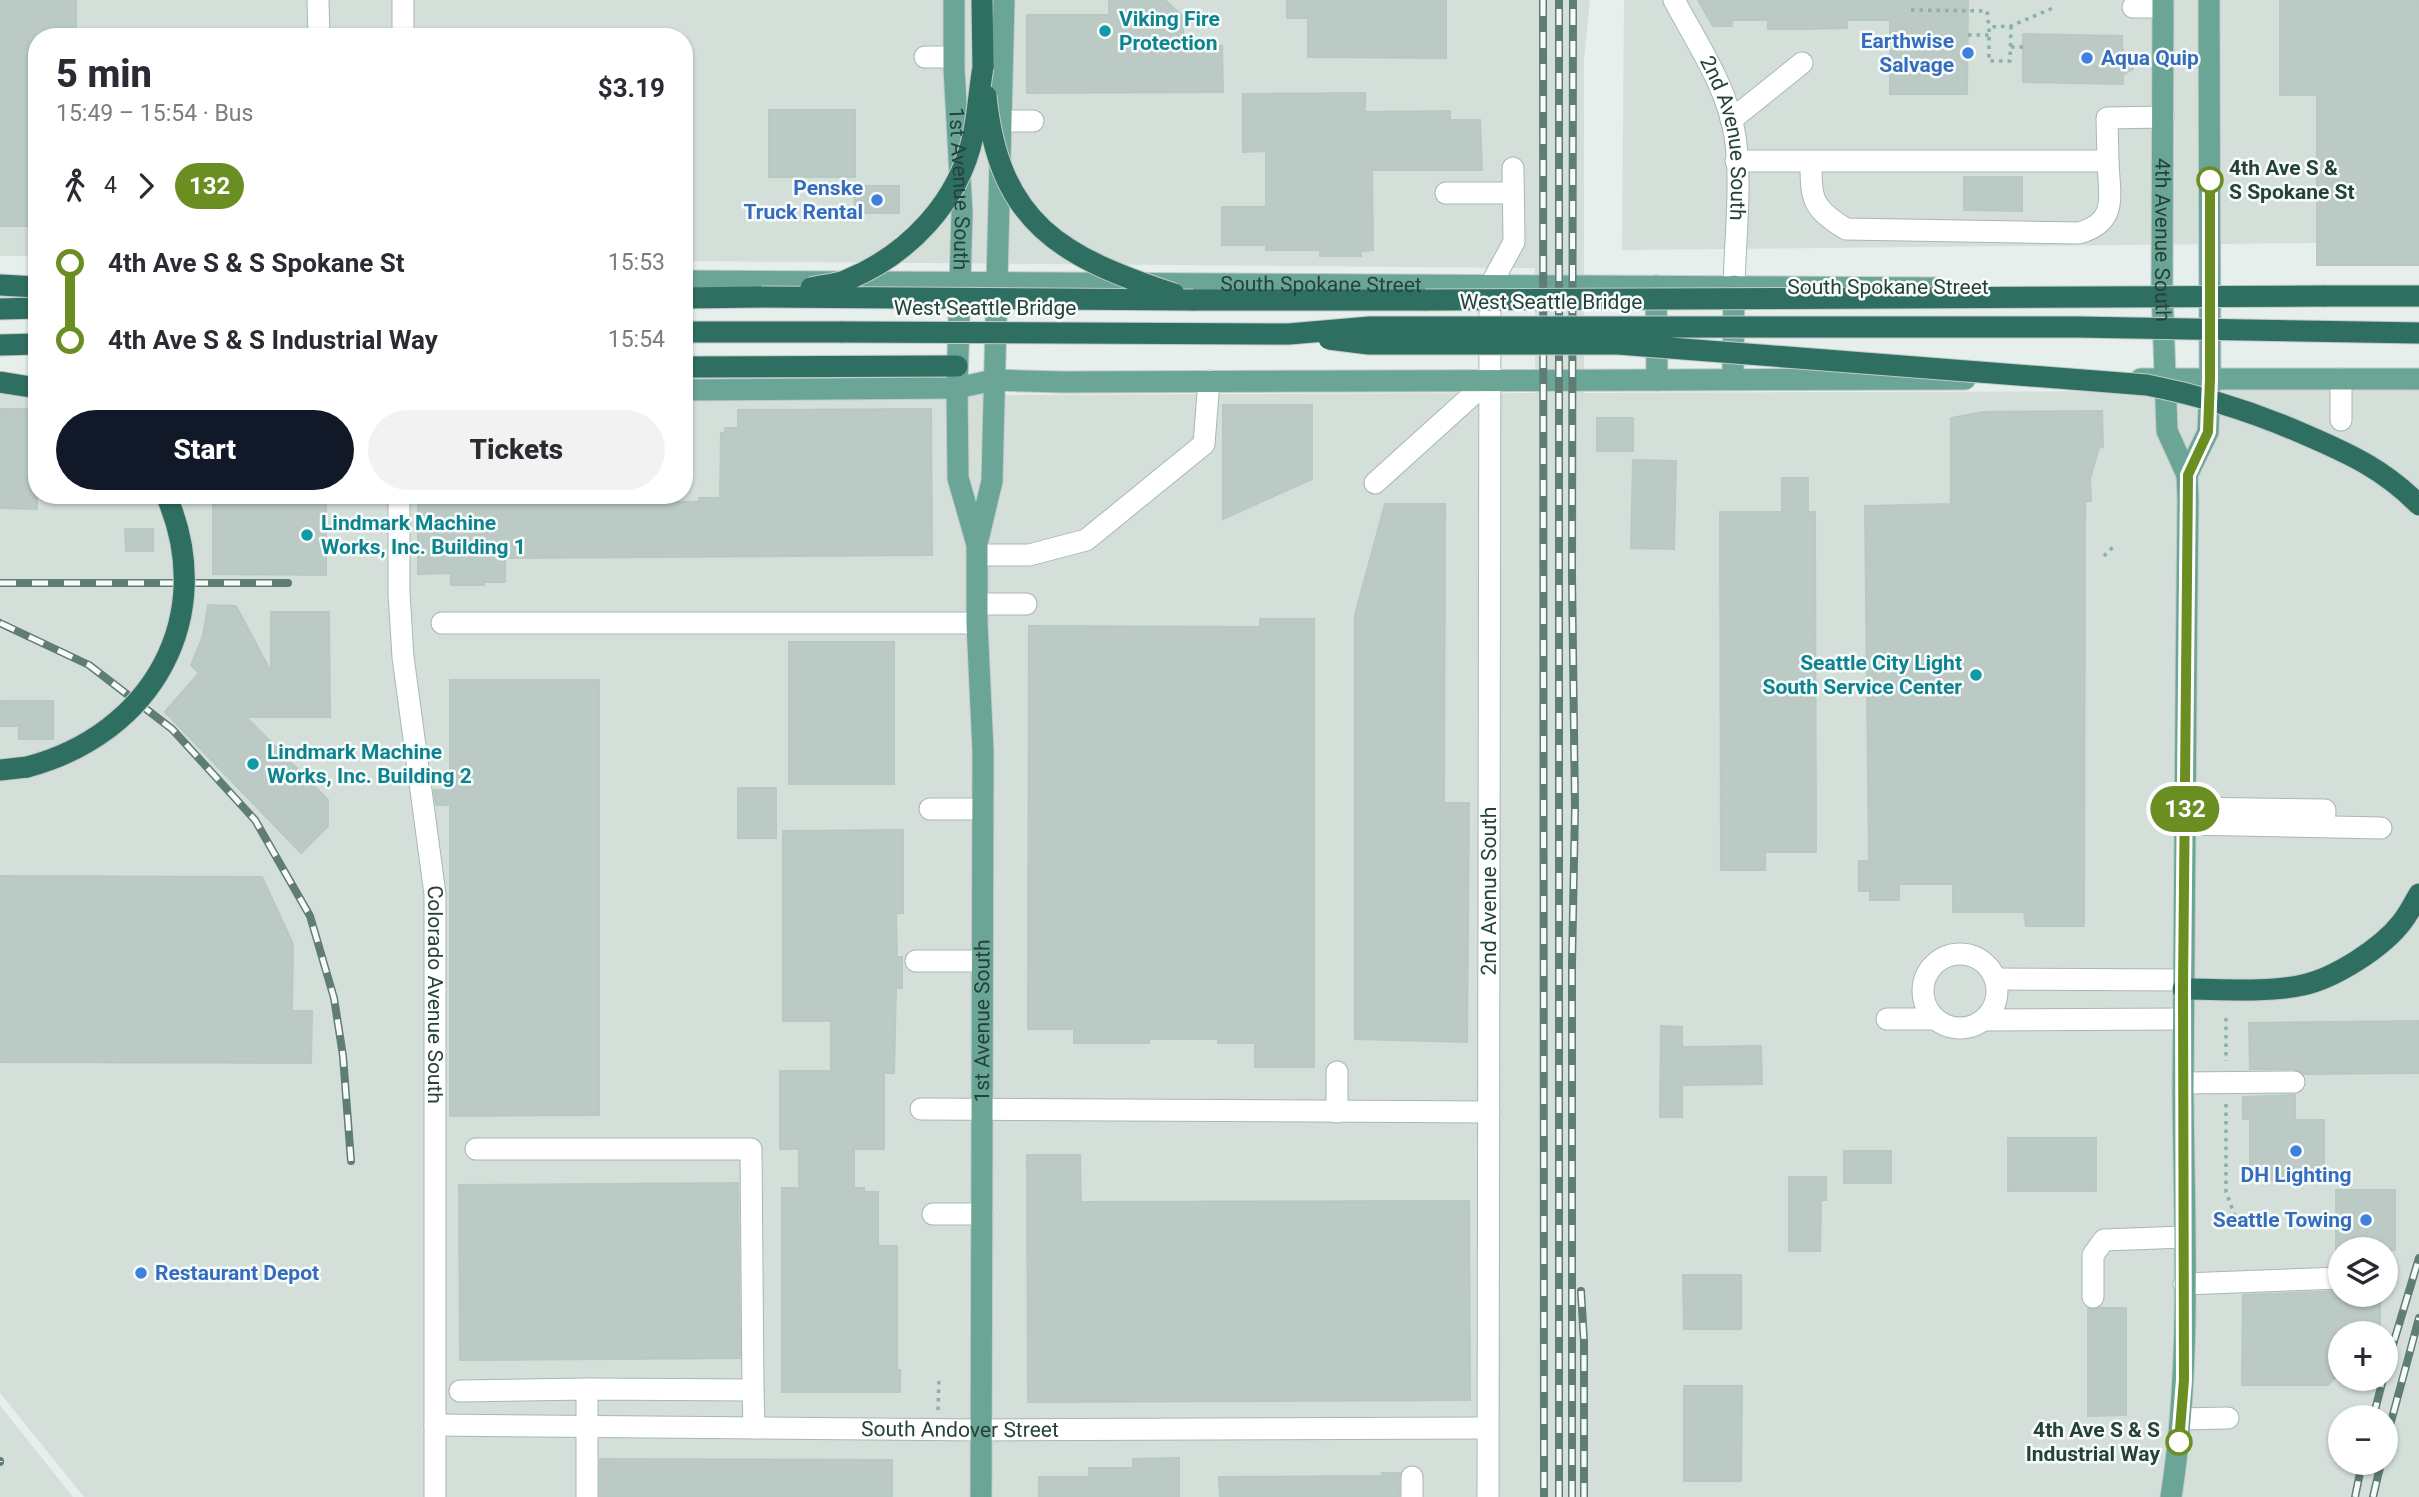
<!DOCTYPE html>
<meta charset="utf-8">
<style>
:root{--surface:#fff;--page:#f2f2f3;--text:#2b2b33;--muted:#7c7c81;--accent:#111827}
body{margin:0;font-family:Roboto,sans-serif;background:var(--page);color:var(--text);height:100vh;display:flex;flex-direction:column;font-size:26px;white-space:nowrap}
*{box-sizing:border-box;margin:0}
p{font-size:23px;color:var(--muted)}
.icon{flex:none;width:38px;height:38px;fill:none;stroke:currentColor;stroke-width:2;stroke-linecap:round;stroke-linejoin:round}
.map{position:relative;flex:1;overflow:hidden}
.details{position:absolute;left:28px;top:28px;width:665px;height:476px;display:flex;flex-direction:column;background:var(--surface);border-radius:28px;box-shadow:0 2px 5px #0004}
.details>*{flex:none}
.badge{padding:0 14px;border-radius:23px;font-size:24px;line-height:46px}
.controls{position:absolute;left:2328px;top:1237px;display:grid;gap:14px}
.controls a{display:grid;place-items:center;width:70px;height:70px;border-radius:50%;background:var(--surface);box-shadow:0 2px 5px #0004;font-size:35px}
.map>.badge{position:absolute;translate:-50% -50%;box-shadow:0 0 0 4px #fff}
.legs{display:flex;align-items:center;gap:10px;height:77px;padding:0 28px;font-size:23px}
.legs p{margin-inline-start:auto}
.headline{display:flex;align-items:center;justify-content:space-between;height:119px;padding:0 28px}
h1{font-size:38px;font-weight:800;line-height:52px}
.primary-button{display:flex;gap:14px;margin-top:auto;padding:14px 28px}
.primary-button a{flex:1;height:80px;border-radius:42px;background:var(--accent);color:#fff;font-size:28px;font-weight:800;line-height:80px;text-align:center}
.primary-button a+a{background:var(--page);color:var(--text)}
ul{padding:0 28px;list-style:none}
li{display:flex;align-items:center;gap:24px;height:77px;font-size:26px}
li i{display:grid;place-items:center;width:10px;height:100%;margin:0 9px;background:currentColor}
li i::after{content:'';width:18px;height:18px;margin:-9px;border:5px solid;border-radius:50%;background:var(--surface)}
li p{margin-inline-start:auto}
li:first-child i{background:linear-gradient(#0000 50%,currentColor 0)}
li:last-child i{background:linear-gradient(currentColor 50%,#0000 0)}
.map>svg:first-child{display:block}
</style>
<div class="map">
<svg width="2419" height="1497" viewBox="0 0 2419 1497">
<rect width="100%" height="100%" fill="#e6efeb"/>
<!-- built -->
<path fill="#d4dfda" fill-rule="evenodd" d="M0 0H1590L1584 59V393L2419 390V1497H84L0 1393V380H37V495H684V390L1016 395 1535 393V268L684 261V37H37V256H0ZM2340 1250H2385V1295H2340ZM2340 1334H2385V1379H2340ZM2340 1418H2385V1463H2340Z
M1624 0H2419V242L1622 250Z
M0 1405 2 1408 73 1497H0Z"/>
<!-- building -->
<path fill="#bbcac4" stroke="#b8c9c2" stroke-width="2" d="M0 0H76V36L37 37V226H0Z
M1109 0H1165L1183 17V46H1222L1223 92 1027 93V15H1109Z
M1287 0H1446V58L1308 57V18H1287Z
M1698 0H1968L1967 94H1890V20H1847V28L1807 29H1768V20H1732V26H1713Z
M2280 0H2419V265H2317V95H2280Z
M2023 34 2122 36V48L2133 69 2123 75V84L2023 82Z
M1365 93V112L1450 111V120H1480L1482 170H1372L1373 250 1361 251V256H1320V250H1266V245H1222V207H1266V151L1243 152V94Z
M769 110H855V177H769Z
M1964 177H2022V211L1964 210Z
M854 186H899V213H855Z
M1223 405H1312V479L1223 519Z
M0 409H37V509L0 508Z
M931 409 932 555 505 558V582H484V585H451V573L418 574V495H660V502H699V498H720L721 433H725V428H738V410Z
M2102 411 2103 447 2099 448 2090 479 2091 501H2085L2084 926H2026L2024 912H1953V884H1899V900H1870V891H1859V861H1869L1865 506 1951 504V418L1983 412Z
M1597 418H1633V451H1597Z
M1633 460 1676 461 1674 549 1631 548Z
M1782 478H1808V512H1815L1816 852H1765V870H1721L1720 512H1782Z
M213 495H326V575L213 574Z
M1385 504H1445L1444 803H1469L1467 1042 1355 1039V615Z
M125 529H153V551H126Z
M208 605 236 606 271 672V612H329L330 717H246L328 800V826L301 853 165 712 199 673 191 665 203 636Z
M1260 619H1314V1067H1255V1043H1218V1039H1149V1043H1074V1029H1028L1029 626 1260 627Z
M789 642H894V784H789Z
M450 680H599V1115L450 1116V805H436L434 790H450Z
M0 701H53V739H19V726H0Z
M738 788H776V838H738Z
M903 830V913H896L897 957H902V988H896L894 1073H884V1149H854V1188H864V1192H878V1246H897V1370H900V1392H782V1188H799V1149H780V1071H831V1021H783V831Z
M0 876 262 877 293 944 292 1011H312L311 1063 0 1062Z
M2419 1021V1073L2304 1074 2294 1069H2250L2249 1023Z
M1661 1026 1682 1027V1047L1761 1046 1762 1084 1682 1085V1117H1660Z
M2295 1095V1120H2324V1180H2269V1164L2250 1165V1119H2243V1097Z
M2008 1138H2096V1191H2008Z
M1844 1151H1891V1183H1844Z
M1027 1155H1080L1081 1202 1469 1201 1470 1400 1028 1402Z
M1789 1177H1826V1200H1821L1820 1251H1789Z
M738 1183 740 1358 460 1360 459 1185Z
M2336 1190H2395V1250H2336Z
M1683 1275H1741V1329H1684Z
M2340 1291V1295H2380V1326L2374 1334H2340V1372L2328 1385H2242L2243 1295Z
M2100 1308H2126V1415L2088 1416V1309Z
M1684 1386H1742L1741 1481H1684Z
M1179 1458V1497H1039V1477H1089V1468H1133V1459Z
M600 1459 892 1460V1497H600Z
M1382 1473H1400L1399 1497H1220L1219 1477 1382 1476Z"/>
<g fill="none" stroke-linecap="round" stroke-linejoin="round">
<defs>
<g id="minor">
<path d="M318 0 319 37"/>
<path id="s1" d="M1674 0C1697 43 1727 87 1735 136 1742 181 1735 240 1734 286"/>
<path d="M2133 7H2163"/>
<path d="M403 37V0"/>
<path d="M925 57H954"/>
<path d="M1731 120 1802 63"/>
<path d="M1002 121H1033"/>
<path d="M1736 161H2108C2109 195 2119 222 2079 233L1846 229C1812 208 1811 200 1811 162"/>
<path d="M2108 161 2107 118 2163 117"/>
<path d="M1446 193H1513"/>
<path d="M2341 379V420"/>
<path d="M1375 483 1489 380"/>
<path id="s2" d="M399 495V593L403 657 435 894V1497"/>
<path d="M977 555H1029L1086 540 1204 444 1209 381"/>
<path d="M977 604H1026"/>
<path d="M442 623H977"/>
<path d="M2185 808 2325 810 2324 826"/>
<path d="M930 809H983"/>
<path d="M2185 824 2381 828"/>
<circle cx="1960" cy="991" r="37"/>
<path d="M916 961H982"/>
<path d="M1995 979 2184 980"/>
<path d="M1887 1019H1935"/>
<path d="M1984 1020 2183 1019"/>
<path d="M1337 1072V1112"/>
<path d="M2183 1083 2294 1082"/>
<path d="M921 1109 1489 1112"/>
<path d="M476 1149H751L753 1390"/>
<path d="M933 1214H982"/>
<path d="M2184 1284 2340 1278"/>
<path d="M2093 1297V1255L2104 1240 2184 1237"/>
<path d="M460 1391 587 1389"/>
<path d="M2181 1419 2228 1418"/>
<path id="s3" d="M435 1425 981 1430 1487 1428"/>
<path d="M587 1497V1389L753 1390 754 1428"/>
<path d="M1412 1497V1477"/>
<path id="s4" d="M1488 1497 1490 286 1514 242 1513 168"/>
</g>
<g id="major">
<path id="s5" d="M954 0V68L962 213 957 388 958 478 976 541"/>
<path id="s6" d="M2163 0 2162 289 2167 431 2187 475 2188 500C2186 697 2183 894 2183 1091 2184 1226 2192 1364 2171 1497"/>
<path id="s7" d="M684 281 1937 288"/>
<path d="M1656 286 1657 380"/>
<path d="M1733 370 1734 286"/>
<path d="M2141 379H2419"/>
<path d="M684 390 957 388 994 380 1062 382 1965 379"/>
<path d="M2187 475 2208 432 2210 379 2209 0"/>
<path id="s8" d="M981 1497 983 751 977 623V544L992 481 1004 0"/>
</g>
<path id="highway" d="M982 0 983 67
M0 285 37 287
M2323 296H2419
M684 298 761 297
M1193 300H1425
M0 309 37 308
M684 332H842
M0 345 37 344
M684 367 957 366
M0 770 27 767
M2183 989C2221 989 2267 993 2303 985 2335 978 2382 948 2402 922 2409 913 2414 903 2419 894"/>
</defs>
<!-- minor casing -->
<use href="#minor" stroke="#a8b8b2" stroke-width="23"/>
<!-- major casing -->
<use href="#major" stroke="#c2cac8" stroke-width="23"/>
<!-- highway casing -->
<use href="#highway" stroke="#c2cac8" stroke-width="23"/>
<!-- path -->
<path stroke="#86b3a5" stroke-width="3.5" stroke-dasharray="3.5 5" stroke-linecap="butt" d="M1911 10 1987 11 1989 27
M2011 26 2010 61H1989V27L2011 26 2053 8
M1968 35H1989
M2011 47H2023
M2104 556 2116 544
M2226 1018V1061
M2226 1104V1192L2236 1219
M938 1410 939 1377"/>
<!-- minor -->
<use href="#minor" stroke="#fff" stroke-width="21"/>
<!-- major -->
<use href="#major" stroke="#6aa596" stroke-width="21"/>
<!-- highway -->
<use href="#highway" stroke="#2f6f62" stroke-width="21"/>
<defs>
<path id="rail" d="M1543 0 1544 1497
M0 583H288
M0 623 89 665 172 729 255 820 310 916 334 998 343 1056 351 1161
M1581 1291 1584 1341V1497
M2385 1371 2419 1258
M2373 1418 2383 1379
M2385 1444 2419 1318
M0 1461V1462
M1559 1497V0
M1572 1497V964L1575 809 1572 576 1573 0
M2355 1497 2362 1463
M2373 1497 2381 1463"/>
</defs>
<!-- rail casing -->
<use href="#rail" stroke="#5f7d75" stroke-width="8"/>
<!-- rail -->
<use href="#rail" stroke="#f7fbf9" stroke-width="5" stroke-dasharray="16" stroke-linecap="butt"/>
<defs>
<path id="highway-bridge" d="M986 96C999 224 1062 257 1174 294
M811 288C822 285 836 285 847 280 908 255 959 202 973 136 978 113 979 90 983 67
M761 297 1193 300
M1425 300 2323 296
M842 332 1289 334 1370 327H2077L2419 333
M1329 339 1369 344H1618L2147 385C2203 396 2254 412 2306 435 2350 454 2385 470 2419 505
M0 382 37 388
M27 767C152 734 219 617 166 495"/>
</defs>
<!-- highway-bridge casing -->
<use href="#highway-bridge" stroke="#c2cac8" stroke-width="23" stroke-linecap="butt"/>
<!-- highway-bridge -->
<use href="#highway-bridge" stroke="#2f6f62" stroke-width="21"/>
</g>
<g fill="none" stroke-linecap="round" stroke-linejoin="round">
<defs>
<path id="line-1" d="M2179 1442 2184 1380 2183 989 2188 475 2208 432 2210 379V180"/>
</defs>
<!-- line-1 casing -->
<use href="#line-1" stroke="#fff" stroke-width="16"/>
<!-- line-1 -->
<use href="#line-1" stroke="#6b8e23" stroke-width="10"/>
</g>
<!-- markers -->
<g fill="#0f9aa8" stroke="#f7fbf9" stroke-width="2.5">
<circle cx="1105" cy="31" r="7"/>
<circle cx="307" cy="535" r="7"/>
<circle cx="1976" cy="675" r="7"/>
<circle cx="253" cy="764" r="7"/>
</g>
<g fill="#3f7fe0" stroke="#f7fbf9" stroke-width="2.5">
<circle cx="1968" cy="53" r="7"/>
<circle cx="2087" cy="58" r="7"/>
<circle cx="877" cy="200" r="7"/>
<circle cx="2296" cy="1151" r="7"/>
<circle cx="2366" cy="1220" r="7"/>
<circle cx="141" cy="1273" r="7"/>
</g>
<g fill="#fff" stroke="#6b8e23" stroke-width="3.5">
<circle cx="2210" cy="180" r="12"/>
<circle cx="2179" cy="1442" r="12"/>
</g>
<g text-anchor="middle" stroke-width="5" stroke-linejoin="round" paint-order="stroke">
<!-- culture labels -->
<g font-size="21" font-weight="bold" fill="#0d838f" stroke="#f7fbf9" text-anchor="start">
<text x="1119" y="26">Viking Fire<tspan x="1119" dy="24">Protection</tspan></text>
<text x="321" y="530">Lindmark Machine<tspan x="321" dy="24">Works, Inc. Building 1</tspan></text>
<text x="1962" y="670" text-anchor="end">Seattle City Light<tspan x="1962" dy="24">South Service Center</tspan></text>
<text x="267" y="759">Lindmark Machine<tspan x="267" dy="24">Works, Inc. Building 2</tspan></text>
</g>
<!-- shop labels -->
<g font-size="21" font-weight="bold" fill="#366cbe" stroke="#f7fbf9" text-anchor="end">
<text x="1954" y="48">Earthwise<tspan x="1954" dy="24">Salvage</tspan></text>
<text x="2101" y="65" text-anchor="start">Aqua Quip</text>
<text x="863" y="195">Penske<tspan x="863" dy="24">Truck Rental</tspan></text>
<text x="2296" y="1182" text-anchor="middle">DH Lighting</text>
<text x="2352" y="1227">Seattle Towing</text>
<text x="155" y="1280" text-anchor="start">Restaurant Depot</text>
</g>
<!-- street labels -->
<g font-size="21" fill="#24423a" stroke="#f7fbf9">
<text dy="7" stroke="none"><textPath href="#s1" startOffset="150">2nd Avenue South</textPath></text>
<text dy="7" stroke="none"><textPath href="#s5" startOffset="189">1st Avenue South</textPath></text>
<text dy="7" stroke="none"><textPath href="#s6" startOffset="240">4th Avenue South</textPath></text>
<text dy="7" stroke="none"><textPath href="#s7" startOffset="637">South Spokane Street</textPath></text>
<text x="1888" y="294">South Spokane Street</text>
<text x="1551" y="309">West Seattle Bridge</text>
<text x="985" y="315">West Seattle Bridge</text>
<text dy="7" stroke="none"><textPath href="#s4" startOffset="606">2nd Avenue South</textPath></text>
<text dy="7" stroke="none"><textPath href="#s2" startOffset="502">Colorado Avenue South</textPath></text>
<text dy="7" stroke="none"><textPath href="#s8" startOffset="476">1st Avenue South</textPath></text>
<text dy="7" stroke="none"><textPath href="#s3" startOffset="525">South Andover Street</textPath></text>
</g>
<!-- stop labels -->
<g font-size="21" font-weight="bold" fill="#24423a" stroke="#f7fbf9" text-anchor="start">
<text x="2229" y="175">4th Ave S &amp;<tspan x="2229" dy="24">S Spokane St</tspan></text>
<text x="2160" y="1437" text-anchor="end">4th Ave S &amp; S<tspan x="2160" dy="24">Industrial Way</tspan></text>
</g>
</g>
</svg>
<div class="controls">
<a><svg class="icon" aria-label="layers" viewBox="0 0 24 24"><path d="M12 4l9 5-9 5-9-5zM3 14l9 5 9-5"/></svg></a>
<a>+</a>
<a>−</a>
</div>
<b class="badge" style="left:2185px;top:809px;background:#6b8e23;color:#fff">132</b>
<section class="details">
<div class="headline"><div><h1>5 min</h1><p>15:49 – 15:54 · Bus</p></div><b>$3.19</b></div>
<div class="legs"><svg class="icon" aria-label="walk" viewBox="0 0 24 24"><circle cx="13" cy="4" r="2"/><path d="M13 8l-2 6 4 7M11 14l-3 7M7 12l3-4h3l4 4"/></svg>4<svg class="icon" aria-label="forward" viewBox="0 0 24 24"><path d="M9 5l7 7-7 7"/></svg><b class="badge" style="background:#6b8e23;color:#fff">132</b></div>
<ul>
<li><i style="color:#6b8e23"></i><b>4th Ave S &amp; S Spokane St</b><p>15:53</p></li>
<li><i style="color:#6b8e23"></i><b>4th Ave S &amp; S Industrial Way</b><p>15:54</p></li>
</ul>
<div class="primary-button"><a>Start</a><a>Tickets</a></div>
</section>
</div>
